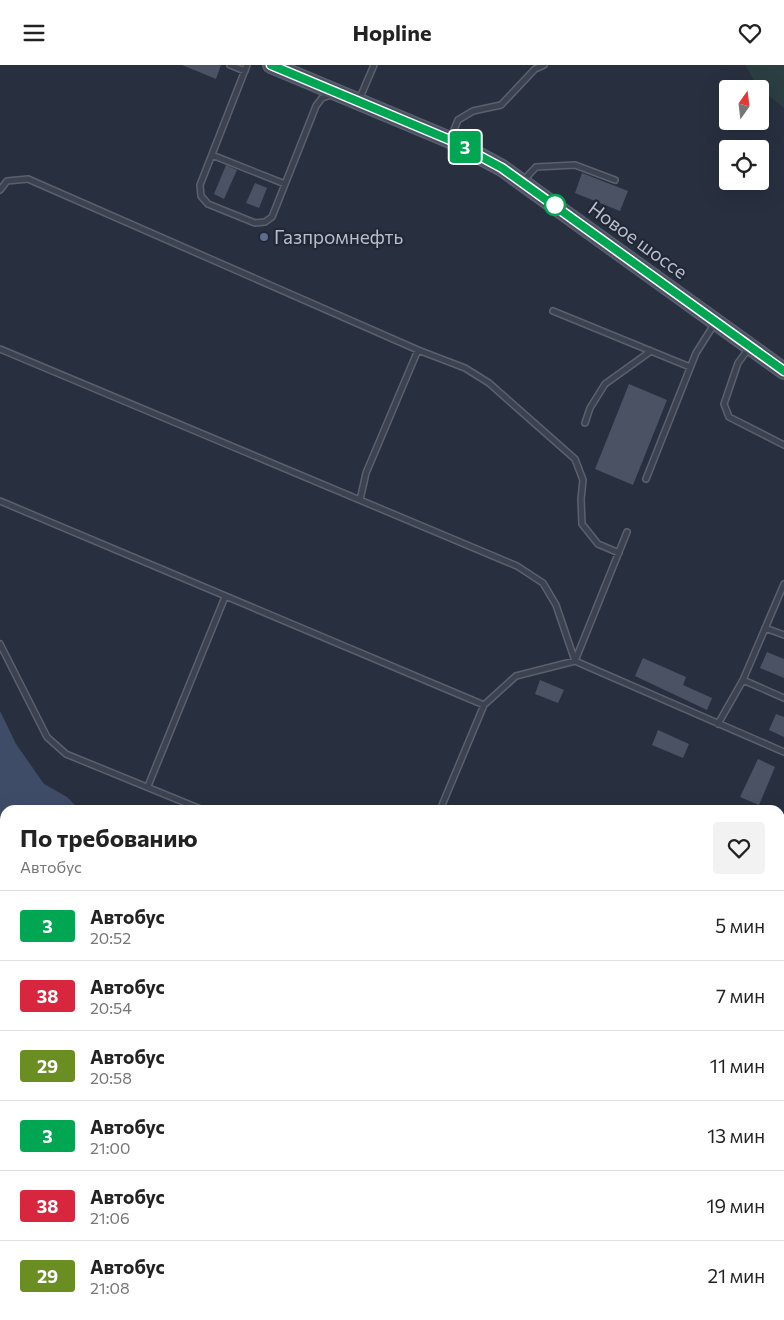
<!DOCTYPE html>
<html lang="ru">
<meta charset="utf-8">
<style>
:root{--surface:#fff;--page:#f2f2f2;--text:#222;--muted:#767676;--line:#e0e0e0}
body{margin:0;font-family:Commissioner,sans-serif;background:var(--page);color:var(--text);height:100vh;display:flex;flex-direction:column;font-size:19px;white-space:nowrap}
*{box-sizing:border-box;margin:0}
p{font-size:16px;color:var(--muted)}
.icon{flex:none;width:28px;height:28px;fill:none;stroke:currentColor;stroke-width:2;stroke-linecap:round;stroke-linejoin:round}
.map{position:relative;flex:1;overflow:hidden}
.details{position:absolute;left:0px;top:740px;width:785px;height:515px;display:flex;flex-direction:column;background:var(--surface);border-radius:15px 15px 0 0;box-shadow:0 5px 20px #0002}
.details>*{flex:none}
.badge{padding:0 10px;border-radius:4px;font-size:18px;line-height:32px}
.needle{width:32px;rotate:14deg}
.buttons{position:absolute;left:719px;top:15px;display:grid;gap:10px}
.buttons a{display:grid;place-items:center;width:50px;height:50px;border-radius:5px;background:var(--surface);box-shadow:0 5px 20px #0002;font-size:25px}
.map>.badge{position:absolute;translate:-50% -50%;box-shadow:0 0 0 2px #fff}
.round{display:grid;place-items:center;flex:none;width:52px;height:52px;border-radius:5px;background:var(--page)}
.overview{display:flex;align-items:center;justify-content:space-between;height:85px;padding:0 20px}
h1{font-size:24px;font-weight:700;line-height:38px}
ul{padding:0;list-style:none}
li{display:flex;align-items:center;gap:15px;height:70px;padding:0 20px;border-top:1px solid var(--line)}
li div{flex:1}
li b{display:block;font-size:19px}
li em{font-style:normal}
li .badge{min-width:55px;font-weight:700;text-align:center}
header{display:flex;justify-content:space-between;align-items:center;height:65px;padding:0 20px;background:var(--surface);font-size:22px;font-weight:700}
.map>svg:first-child{display:block}
</style>
<header><svg class="icon" aria-label="menu" viewBox="0 0 24 24"><path d="M4 6h16M4 12h16M4 18h16"/></svg>Hopline<svg class="icon" aria-label="heart" viewBox="0 0 24 24"><path d="M12 20l-8-8c-3-5 5-10 8-4 3-6 11-1 8 4z"/></svg></header>
<div class="map">
<svg width="784" height="1255" viewBox="0 0 784 1255">
<rect width="100%" height="100%" fill="#283040"/>
<!-- green -->
<path fill="#2b3e42" d="M745 0H784V43L758 22Z
M780 1183H784V1255H677L673 1250H780Z
M5 1211V1249L0 1254V1217Z
M29 1250H59L79 1255H26Z
M88 1250H171L169 1255H80Z
M451 1250H613L610 1255H451Z"/>
<!-- water -->
<path fill="#3f4c68" d="M0 646 16 679 44 719 67 732 80 745H5V789L0 783Z"/>
<!-- building -->
<path fill="#4a5264" d="M182 0H221L216 14Z
M226 100 237 105 224 134 214 129Z
M582 108 628 126 620 146 575 128Z
M255 118 267 123 259 143 246 138Z
M629 319 667 335 633 420 595 404Z
M767 587 784 594V613L760 603Z
M643 593 686 612 683 620 712 633 707 645 635 611Z
M540 615 564 625 558 638 535 629Z
M776 649 784 652V672L769 665Z
M658 665 689 679 683 693 652 680Z
M758 694 775 702 759 740 740 732Z"/>
<g fill="none" stroke-linecap="round" stroke-linejoin="round">
<defs>
<path id="lane" d="M230 0 245 6
M247 0 200 120 201 131 208 139 255 158 265 157 272 152 316 41 322 33 331 30
M359 35 374 0
M451 72 458 55 473 46 501 40 535 4 544 0
M212 90 285 119
M523 116 536 102 575 100 615 115
M0 125 7 116 28 114 418 285 465 303 489 318 575 394 583 415 581 434 582 459 598 479 619 488
M553 246 690 302
M749 283 738 298 724 339 729 352 784 380
M0 284 517 501 543 518 556 540 575 596
M585 358 590 343 605 319 651 286
M646 414 696 288 715 258
M360 435 366 408 418 285
M0 436 484 640
M765 563 784 570
M0 579 47 672 66 689 203 745
M575 596 627 467
M743 615 784 633
M718 659 743 615 784 519
M148 721 225 532
M440 745 484 640 516 611 575 596 784 687
M0 811 5 818
M780 903 784 894
M780 1049 784 1050
M289 1250 293 1255
M606 1250 618 1255
M20 1255 25 1250"/>
<path id="street" d="M780 1184H784
M188 1255 192 1250"/>
<path id="secondary" d="M271 0 450 75 502 103 784 306"/>
</defs>
<!-- lane casing -->
<use href="#lane" stroke="#5a606e" stroke-width="8"/>
<!-- street casing -->
<use href="#street" stroke="#5a606e" stroke-width="12"/>
<!-- secondary casing -->
<use href="#secondary" stroke="#5a606e" stroke-width="18"/>
<!-- lane -->
<use href="#lane" stroke="#3c4250" stroke-width="5"/>
<!-- street -->
<use href="#street" stroke="#3c4250" stroke-width="10"/>
<!-- secondary -->
<use href="#secondary" stroke="#4b5163" stroke-width="15"/>
<!-- rail -->
<path stroke="#5f6677" stroke-width="3" stroke-dasharray="5 5" stroke-linecap="butt" d="M780 1060 784 1061
M780 1136H784"/>
</g>
<g fill="none" stroke-linecap="round" stroke-linejoin="round">
<defs>
<path id="line" d="M271 0 450 75 502 103 784 306"/>
</defs>
<!-- line casing -->
<use href="#line" stroke="#fff" stroke-width="11"/>
<!-- line -->
<use href="#line" stroke="#00a651" stroke-width="8"/>
</g>
<!-- markers -->
<circle fill="#fff" stroke="#00a651" stroke-width="2.5" cx="555" cy="140" r="10"/>
<circle fill="#5c6f8a" stroke="#212736" stroke-width="2" cx="264" cy="172" r="5"/>
<g text-anchor="middle" stroke-width="4.5" stroke-linejoin="round" paint-order="stroke">
<!-- poi labels -->
<g font-size="19" fill="#b9beca" stroke="#212736" text-anchor="start">
<text x="274" y="179">Газпромнефть</text>
</g>
<!-- street labels -->
<g font-size="19" fill="#b9beca" stroke="#212736">
<text transform="translate(638 175) rotate(36)" y="7">Новое шоссе</text>
</g>
</g>
</svg>
<div class="buttons">
<a><svg class="needle" viewBox="-14 -14 28 28"><path d="M0-13l5 13h-10z" fill="#e53935"/><path d="M0 13l5-13h-10z" fill="#767676"/></svg></a>
<a><svg class="icon" aria-label="locate" viewBox="0 0 24 24"><circle cx="12" cy="12" r="6"/><path d="M12 2v4M12 18v4M2 12h4M18 12h4"/></svg></a>
</div>
<b class="badge" style="left:465px;top:82px;background:#00a651;color:#fff">3</b>
<section class="details">
<div class="overview"><div><h1>По требованию</h1><p>Автобус</p></div><a class="round"><svg class="icon" aria-label="heart" viewBox="0 0 24 24"><path d="M12 20l-8-8c-3-5 5-10 8-4 3-6 11-1 8 4z"/></svg></a></div>
<ul>
<li><span class="badge" style="background:#00a651;color:#fff">3</span><div><b>Автобус</b><p>20:52</p></div><em>5 мин</em></li>
<li><span class="badge" style="background:#d7263d;color:#fff">38</span><div><b>Автобус</b><p>20:54</p></div><em>7 мин</em></li>
<li><span class="badge" style="background:#6b8e23;color:#fff">29</span><div><b>Автобус</b><p>20:58</p></div><em>11 мин</em></li>
<li><span class="badge" style="background:#00a651;color:#fff">3</span><div><b>Автобус</b><p>21:00</p></div><em>13 мин</em></li>
<li><span class="badge" style="background:#d7263d;color:#fff">38</span><div><b>Автобус</b><p>21:06</p></div><em>19 мин</em></li>
<li><span class="badge" style="background:#6b8e23;color:#fff">29</span><div><b>Автобус</b><p>21:08</p></div><em>21 мин</em></li>
</ul>
</section>
</div>
